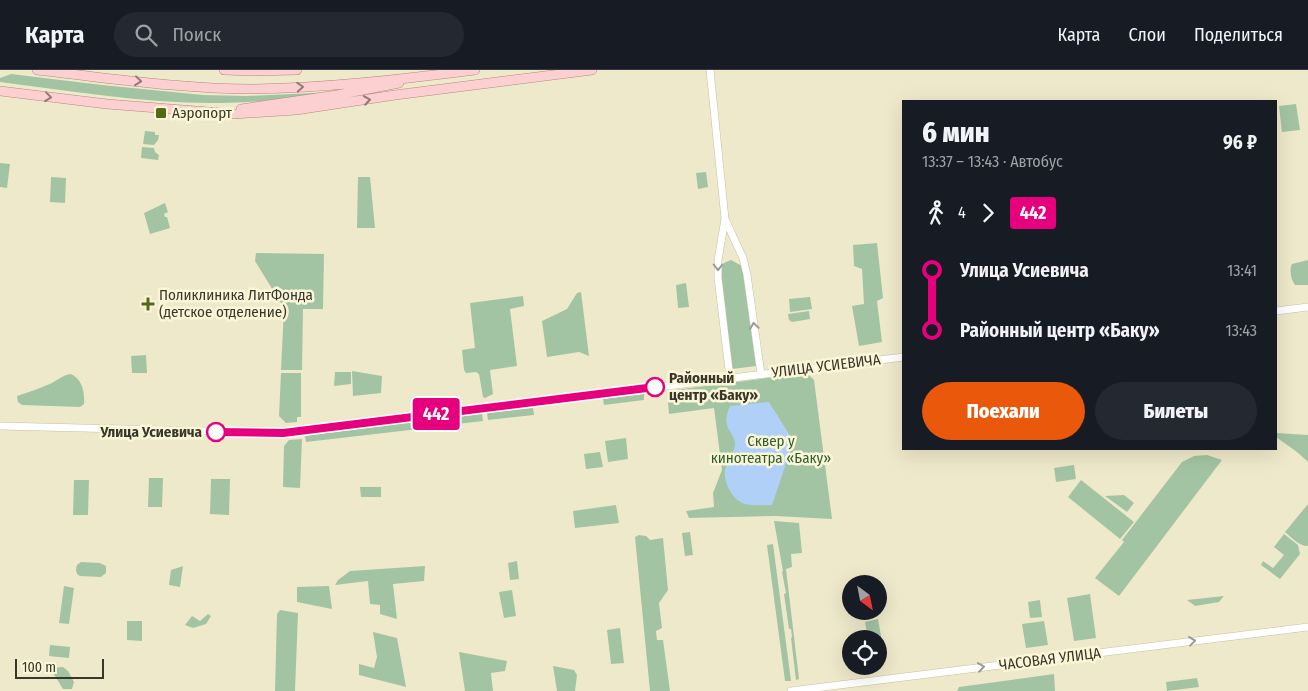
<!DOCTYPE html>
<html lang="ru">
<meta charset="utf-8">
<style>
:root{--surface:#171b24;--page:#242831;--text:#f1f3f6;--muted:#9ea1a6;--line:#363941;--accent:#ea580c}
body{margin:0;font-family:"Fira Sans Condensed",sans-serif;background:var(--page);color:var(--text);height:100vh;display:flex;flex-direction:column;font-size:19px;white-space:nowrap}
*{box-sizing:border-box;margin:0}
p{font-size:16px;color:var(--muted)}
.icon{flex:none;width:28px;height:28px;fill:none;stroke:currentColor;stroke-width:2;stroke-linecap:round;stroke-linejoin:round}
.map{position:relative;flex:1;overflow:hidden}
.panel{position:absolute;left:902px;top:30px;width:375px;height:350px;display:flex;flex-direction:column;background:var(--surface);border-radius:0px;box-shadow:0 5px 20px #0002}
.panel>*{flex:none}
.badge{padding:0 10px;border-radius:4px;font-size:18px;line-height:32px}
.needle{width:32px;rotate:148deg}
.buttons{position:absolute;left:842px;top:505px;display:grid;gap:10px}
.buttons a{display:grid;place-items:center;width:45px;height:45px;border-radius:50%;background:var(--surface);box-shadow:0 5px 20px #0002;font-size:25px}
.scale{position:absolute;left:15px;bottom:12px;width:89px;box-sizing:border-box;padding-left:5px;border:2px solid #39362a;border-top:0;font-size:14px;line-height:18px;white-space:nowrap;color:#39362a;-webkit-text-stroke:4px #fcf6d8;paint-order:stroke}
.map>.badge{position:absolute;translate:-50% -50%;box-shadow:0 0 0 2px #fff}
.legs{display:flex;align-items:center;gap:8px;height:55px;padding:0 20px;font-size:16px}
.legs p{margin-inline-start:auto}
.headline{display:flex;align-items:center;justify-content:space-between;height:85px;padding:0 20px}
h1{font-size:28px;font-weight:800;line-height:38px}
.button{display:flex;gap:10px;margin-top:auto;padding:10px 20px}
.button a{flex:1;height:58px;border-radius:30px;background:var(--accent);color:#fff;font-size:20px;font-weight:800;line-height:58px;text-align:center}
.button a+a{background:var(--page);color:var(--text)}
ul{padding:0 20px;list-style:none}
li{display:flex;align-items:center;gap:18px;height:60px;font-size:19px}
li i{display:grid;place-items:center;width:8px;height:100%;margin:0 6px;background:currentColor}
li i::after{content:'';width:12px;height:12px;margin:-6px;border:4px solid;border-radius:50%;background:var(--surface)}
li p{margin-inline-start:auto}
li:first-child i{background:linear-gradient(#0000 50%,currentColor 0)}
li:last-child i{background:linear-gradient(currentColor 50%,#0000 0)}
header{display:flex;align-items:center;gap:30px;box-sizing:border-box;height:70px;padding:0 25px;background:var(--surface);border-bottom:1px solid var(--line)}
header strong{font-size:24px}
nav{display:flex;gap:28px;margin-inline-start:auto;font-size:18px}
.search{width:350px;height:45px;background:var(--page);display:flex;align-items:center;gap:12px;box-sizing:border-box;padding:0 18px;border-radius:28px;color:var(--muted);font-size:19px}
.map>svg:first-child{display:block}
</style>
<header>
<strong>Карта</strong>
<div class="search"><svg class="icon" aria-label="search" viewBox="0 0 24 24"><circle cx="10" cy="10" r="6"/><path d="M15 15l6 6"/></svg>Поиск</div>
<nav><a>Карта</a><a>Слои</a><a>Поделиться</a></nav>
</header>
<div class="map">
<svg width="1308" height="621" viewBox="0 0 1308 621">
<rect width="100%" height="100%" fill="#efe9cb"/>
<!-- green -->
<path fill="#a3c4a3" d="M11 4 102 15 203 25 246 26 335 22C297 27 259 33 221 33 147 34 73 21 0 12V8Z
M1296 34 1300 60 1282 62 1279 36Z
M145 61 155 62V65H159L158 70 154 75 143 74Z
M142 77 154 78 155 82 159 85 158 90 141 88Z
M0 93 10 94 7 118 0 117Z
M706 102 708 117 698 119 696 103Z
M51 107 66 108 65 133 50 132Z
M358 107H370L375 158H357Z
M165 133 168 142 164 144 165 147H167L170 158 150 164 144 143Z
M877 173 883 228 877 231 882 272 859 276 852 236 864 234 862 199 854 196 853 175Z
M256 183 324 184 323 239H303L302 300H281L284 238 255 191Z
M731 190 742 196 756 296 732 299 720 199 724 193Z
M1308 190V215H1295C1291 210 1289 200 1292 194Z
M686 213 689 237 678 238 676 215Z
M581 222 589 286 579 282 547 287 542 251 567 239 577 223Z
M523 226 524 236 510 239 517 296 490 300 493 324 485 328 483 327 479 304 476 302 466 303 464 300 462 280 475 278 470 233Z
M810 227 812 239 790 242 789 229Z
M809 241 810 249 792 252 789 250 788 244Z
M146 285 147 303H132L131 286Z
M352 301 382 306 381 323 353 326Z
M335 302H351V314L334 316Z
M281 303H301V347H297V352L286 353 279 346Z
M807 303 814 310 832 449 775 446 689 448 686 441 714 437 713 423 722 400 714 338 669 344 667 321Z
M71 304C82 309 85 322 84 334L80 337 22 335 18 332 17 326C29 322 41 318 52 313 59 309 63 305 71 304Z
M644 324V330L604 335 603 329Z
M533 338 534 345 488 350 487 343Z
M482 344 483 351 457 354 456 347Z
M452 347 453 355 306 372 305 366Z
M1276 363 1308 365V392L1297 382 1276 367Z
M626 368 628 389 608 392 605 371Z
M302 369 300 418 283 417 284 376 289 370Z
M600 382 603 397 586 399 584 384Z
M1207 385 1222 390 1119 526 1095 508 1124 472 1122 470 1182 392 1194 386Z
M1074 395 1076 409 1056 412 1054 398Z
M149 408H163L162 437H148Z
M211 409H230L229 445 210 444Z
M74 410H89L88 445H73Z
M1081 410 1134 452 1120 469 1068 427Z
M360 417H381V427H361Z
M1124 425 1134 433 1127 442 1105 426Z
M1308 434V476C1299 476 1292 468 1285 462Z
M616 435 619 453 575 458 573 441Z
M774 451 799 453 802 483 791 484 792 497 786 499 799 609 796 610 791 568 792 567 791 559H789L784 524 786 523 782 502 783 501Z
M690 462 693 485 685 486 682 463Z
M1284 464 1298 475 1300 484 1280 509 1261 495 1263 491 1273 498 1284 485 1274 477Z
M639 465 646 466 650 470 663 468 668 520 659 533 662 558 656 561 657 570H663L670 621H650L635 467Z
M773 474 791 611H785L767 475Z
M517 491 519 509 510 510 508 493Z
M81 492 100 493 106 496V503L101 507 80 506C76 504 75 500 77 495Z
M183 496 180 517 169 515 171 500Z
M425 496 424 511 393 514 397 549 380 544V535L370 534 368 511 335 515 338 510 350 501Z
M64 516 74 518 69 554 59 553Z
M329 516 332 539 297 532V517Z
M512 520 516 546 504 548 499 522Z
M1090 524 1096 568 1074 571 1067 528Z
M1224 526 1219 532 1195 536 1187 530Z
M1040 530 1042 547 1030 548 1028 532Z
M280 540 298 543 295 621H275L277 544Z
M208 544 211 546 206 554 193 558 185 555 192 546 200 551Z
M878 549 883 577 879 578V569H868L865 552Z
M127 551H142V571L127 570Z
M1044 551 1048 575 1026 578 1022 554Z
M620 558 624 593 611 594 607 560Z
M373 562 397 568 406 617 359 605V594L374 598 377 587Z
M50 575 70 577 69 588 49 586Z
M459 582 507 591 505 601 491 603 493 621H465Z
M553 596 574 600 577 605 575 621H557Z
M63 597 68 601 74 612 72 619H63L50 598Z
M1054 604 1055 621H957L959 617Z
M1197 608 1199 617 1167 621 1166 612Z"/>
<!-- water -->
<path fill="#b1d0f7" d="M769 332 792 369 791 379 772 435C763 435 753 436 745 434 732 430 721 409 726 396 728 389 734 384 735 375 736 367 728 362 727 354 725 348 728 341 730 336Z"/>
<g fill="none" stroke-linecap="round" stroke-linejoin="round">
<defs>
<path id="minor" d="M710 0 725 149 718 190V208L730 308
M725 149 743 188 747 205 761 304
M1276 241 1308 237
M0 356 283 363 904 287
M791 621 1308 557"/>
<path id="major" d="M37 0C109 8 181 19 253 19 326 18 403 9 475 0
M224 0 252 1 297 0
M0 21 107 34 234 44 296 40 395 25 592 0
M241 39 337 25 399 13"/>
</defs>
<!-- minor casing -->
<use href="#minor" stroke="#c6c0a3" stroke-width="8"/>
<!-- major casing -->
<use href="#major" stroke="#b68681" stroke-width="10"/>
<!-- minor -->
<use href="#minor" stroke="#fff" stroke-width="7"/>
<!-- major -->
<use href="#major" stroke="#fcd0d0" stroke-width="9"/>
</g>
<!-- one-way arrows -->
<defs><path id="oneway-chevron" d="M-2-3.5L2.5 0L-2 3.5" fill="none" stroke-width="1.6" stroke-linecap="round" stroke-linejoin="round" transform="scale(1.25)"/></defs>
<g stroke="#917b75">
<use href="#oneway-chevron" transform="translate(138 11) rotate(6)"/>
<use href="#oneway-chevron" transform="translate(300 17) rotate(-4)"/>
<use href="#oneway-chevron" transform="translate(48 27) rotate(7)"/>
<use href="#oneway-chevron" transform="translate(367 30) rotate(-9)"/>
</g>
<g stroke="#9c9a94">
<use href="#oneway-chevron" transform="translate(718 197) rotate(90)"/>
<use href="#oneway-chevron" transform="translate(754 256) rotate(-98)"/>
<use href="#oneway-chevron" transform="translate(1192 571) rotate(-7)"/>
<use href="#oneway-chevron" transform="translate(981 597) rotate(-8)"/>
</g>
<g fill="none" stroke-linecap="round" stroke-linejoin="round">
<defs>
<path id="line-1" d="M216 362 283 363 655 317"/>
</defs>
<!-- line-1 casing -->
<use href="#line-1" stroke="#fff" stroke-width="11"/>
<!-- line-1 -->
<use href="#line-1" stroke="#e6007e" stroke-width="8"/>
</g>
<!-- markers -->
<g fill="#536a19" stroke="#fcf6d8" stroke-width="2">
<rect x="155" y="37" width="12" height="12" rx="2.5"/>
<path d="M145.5 226.5h5v5h5v5h-5v5h-5v-5h-5v-5h5z"/>
</g>
<g fill="#fff" stroke="#e6007e" stroke-width="2.5">
<circle cx="655" cy="317" r="9"/>
<circle cx="216" cy="362" r="9"/>
</g>
<g text-anchor="middle" stroke-width="5" stroke-linejoin="round" paint-order="stroke">
<!-- poi labels -->
<g font-size="15" fill="#39362a" stroke="#fcf6d8" text-anchor="start">
<text x="172" y="48">Аэропорт</text>
<text x="159" y="230">Поликлиника ЛитФонда<tspan x="159" dy="17">(детское отделение)</tspan></text>
</g>
<!-- street labels -->
<g font-size="15" fill="#39362a" stroke="#fcf6d8">
<text transform="translate(826 296) rotate(-7)" y="5">УЛИЦА УСИЕВИЧА</text>
<text transform="translate(1050 589) rotate(-7)" y="5">ЧАСОВАЯ УЛИЦА</text>
</g>
<!-- stop labels -->
<g font-size="15" font-weight="bold" fill="#39362a" stroke="#fcf6d8" text-anchor="start">
<text x="669" y="313">Районный<tspan x="669" dy="17">центр «Баку»</tspan></text>
<text x="202" y="367" text-anchor="end">Улица Усиевича</text>
</g>
<!-- park labels -->
<g font-size="15" fill="#2d5f2f" stroke="#fcf6d8">
<text x="771" y="376">Сквер у<tspan x="771" dy="17">кинотеатра «Баку»</tspan></text>
</g>
</g>
</svg>
<div class="buttons">
<a><svg class="needle" viewBox="-14 -14 28 28"><path d="M0-13l5 13h-10z" fill="#e53935"/><path d="M0 13l5-13h-10z" fill="#9ea1a6"/></svg></a>
<a><svg class="icon" aria-label="locate" viewBox="0 0 24 24"><circle cx="12" cy="12" r="6"/><path d="M12 2v4M12 18v4M2 12h4M18 12h4"/></svg></a>
</div>
<div class="scale">100 m</div>
<b class="badge" style="left:436px;top:344px;background:#e6007e;color:#fff">442</b>
<section class="panel">
<div class="headline"><div><h1>6 мин</h1><p>13:37 – 13:43 · Автобус</p></div><b>96 ₽</b></div>
<div class="legs"><svg class="icon" aria-label="walk" viewBox="0 0 24 24"><circle cx="13" cy="4" r="2"/><path d="M13 8l-2 6 4 7M11 14l-3 7M7 12l3-4h3l4 4"/></svg>4<svg class="icon" aria-label="forward" viewBox="0 0 24 24"><path d="M9 5l7 7-7 7"/></svg><b class="badge" style="background:#e6007e;color:#fff">442</b></div>
<ul>
<li><i style="color:#e6007e"></i><b>Улица Усиевича</b><p>13:41</p></li>
<li><i style="color:#e6007e"></i><b>Районный центр «Баку»</b><p>13:43</p></li>
</ul>
<div class="button"><a>Поехали</a><a>Билеты</a></div>
</section>
</div>
